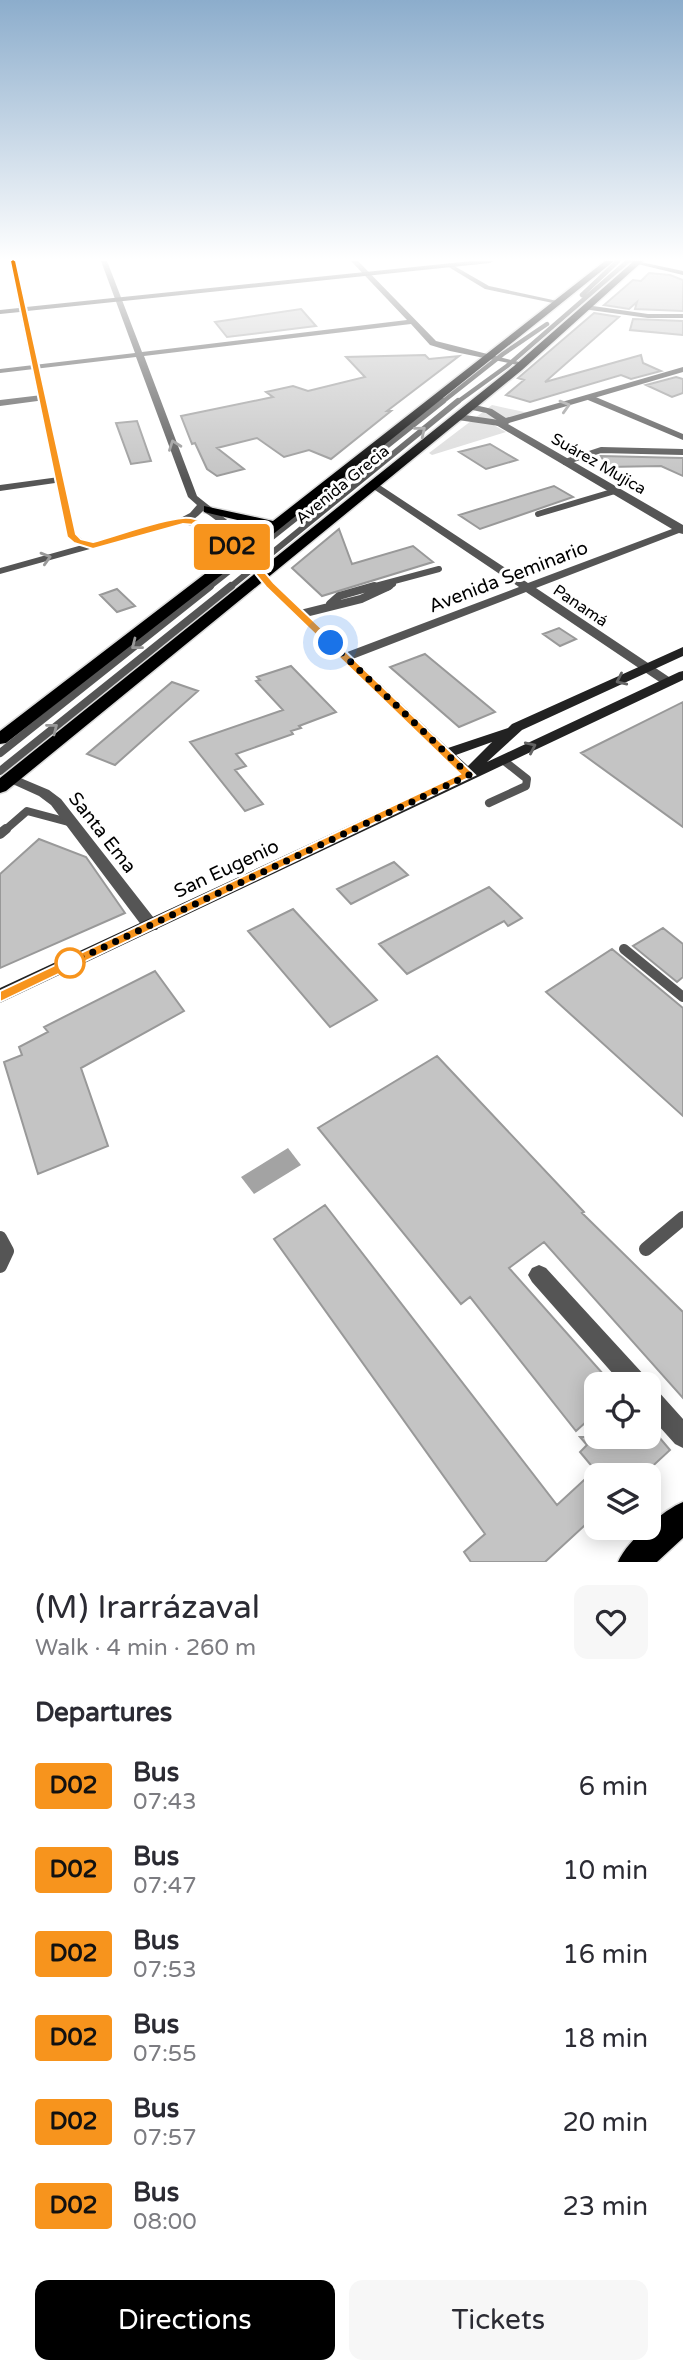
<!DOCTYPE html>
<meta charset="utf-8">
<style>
:root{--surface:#fff;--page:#f7f7f7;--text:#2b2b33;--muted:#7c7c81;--accent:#000}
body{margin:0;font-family:"Varela Round",sans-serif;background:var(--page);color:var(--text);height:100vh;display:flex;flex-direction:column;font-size:26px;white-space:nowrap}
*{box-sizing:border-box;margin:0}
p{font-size:23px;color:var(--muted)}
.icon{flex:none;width:38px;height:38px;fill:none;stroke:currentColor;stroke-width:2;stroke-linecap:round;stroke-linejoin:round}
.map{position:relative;height:1562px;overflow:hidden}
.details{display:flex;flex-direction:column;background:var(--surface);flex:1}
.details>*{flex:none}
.badge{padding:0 14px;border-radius:5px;font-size:24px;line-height:46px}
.controls{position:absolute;left:584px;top:1372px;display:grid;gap:14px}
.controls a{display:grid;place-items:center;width:77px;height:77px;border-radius:14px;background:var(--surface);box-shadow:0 4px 18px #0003;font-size:35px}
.you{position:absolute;width:35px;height:35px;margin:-18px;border:5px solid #fff;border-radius:50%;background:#1a73e8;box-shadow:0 0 0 10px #1a73e833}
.map>.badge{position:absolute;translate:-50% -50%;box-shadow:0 0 0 4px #fff}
h2{padding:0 35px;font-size:26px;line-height:63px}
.round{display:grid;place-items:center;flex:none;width:74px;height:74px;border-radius:14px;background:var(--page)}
.overview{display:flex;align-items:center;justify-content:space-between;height:119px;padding:0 35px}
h1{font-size:33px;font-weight:600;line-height:52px}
.action{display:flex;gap:14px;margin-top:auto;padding:14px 35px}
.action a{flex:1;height:80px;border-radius:14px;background:var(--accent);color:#fff;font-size:28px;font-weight:600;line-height:80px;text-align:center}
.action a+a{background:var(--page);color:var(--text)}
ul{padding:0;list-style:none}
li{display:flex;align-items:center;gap:21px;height:84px;padding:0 35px}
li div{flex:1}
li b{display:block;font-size:26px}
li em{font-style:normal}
li .badge{min-width:77px;font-weight:700;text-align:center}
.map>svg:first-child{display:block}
</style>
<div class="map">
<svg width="683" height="1562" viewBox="0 0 683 1562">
<rect width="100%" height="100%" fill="#fff"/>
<!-- green -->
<path fill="#dcdcdc" d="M492 405 529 413 492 424 506 432 432 455 429 453Z"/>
<!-- water -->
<path fill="#a3a3a3" d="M288 1148 301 1165 254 1194 241 1177Z"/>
<!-- building -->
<path fill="#c4c4c4" stroke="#999" stroke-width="2" d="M649 273 670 275 683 280V311L635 309 637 302 629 309 604 305 633 280 641 281Z
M301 309 316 326 227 337 215 322Z
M594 313 619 317 545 382 641 355 643 363 661 371 631 379 621 375 530 402 506 395 524 380 518 378Z
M633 319 683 321V335L630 330Z
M425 355 429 359 459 356 387 411H391L331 459 309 450 284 457 257 438 217 448 244 469 217 476 207 469 195 443 192 444 181 416 273 397 266 392 293 386 308 391 365 377 346 357Z
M676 377 683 379V393L672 397 646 385Z
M137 421 151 461 131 464 116 423Z
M490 444 517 460 486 469 459 452Z
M601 456 683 458V476L661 466 607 467Z
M554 486 573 497 480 529 459 515Z
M339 529 352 564 413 546 433 562 322 596 292 568Z
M117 589 135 606 117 612 100 595Z
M559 628 576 639 560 646 543 634Z
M425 654 495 712 459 727 390 667Z
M291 666 336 712 299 726 301 728 291 731 293 734 236 754 246 766 235 770 263 804 245 811 190 742 283 710 256 681 260 680 257 677Z
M172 682 198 691 115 765 87 754Z
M683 702V827L581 753Z
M39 839 86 857 125 913 0 968V874Z
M394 862 408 875 351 904 337 889Z
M489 887 522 918 508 926 504 921 407 974 379 944Z
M293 909 377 1000 330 1027 248 931Z
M663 928 683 944V977L677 982 633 946Z
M612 949 683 1008V1116L546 992Z
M155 971 184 1011 81 1068 108 1146 38 1174 4 1062 22 1055 19 1047 48 1032 44 1027Z
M437 1056 584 1212 582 1213 683 1312V1398L544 1242 509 1268 612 1384H597V1412L576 1431 470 1297 461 1304 318 1128Z
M325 1205 557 1505 595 1470 580 1452 587 1445 580 1437H659L670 1450 643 1475H599L597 1473V1514L545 1562H471L464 1552 485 1534 274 1239Z"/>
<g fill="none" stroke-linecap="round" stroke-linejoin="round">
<defs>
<path id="primary" d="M605 261H614L247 555 6 743 0 744V731L266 527 204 512V506L273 521Z
M634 261H643L522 370 6 791 0 793V778L514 366Z
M683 1502V1538L657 1562H618C626 1542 663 1510 683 1502Z"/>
</defs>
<!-- primary casing -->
<use href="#primary" stroke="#dbdbdb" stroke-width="3"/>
<!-- service-far4 -->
<path stroke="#555" stroke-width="4.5" d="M582 295 618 261
M441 403 503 354 547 324
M456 403 507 366 628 261"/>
<!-- service-far3 -->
<path stroke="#555" stroke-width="6" d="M565 462 601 450 683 452
M538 514 615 491
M208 588 443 401
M229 588 458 401
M368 588 439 569
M387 588 393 584"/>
<!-- service-far2 -->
<path stroke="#555" stroke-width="8" d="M330 604 339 596 374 586
M301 614 361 599 389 586
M0 753 210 586
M0 771 231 586
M489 803 526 786 527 779 503 760
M4 831 27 811 72 823"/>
<!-- service-far1 -->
<path stroke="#555" stroke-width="10" d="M0 834 6 829
M624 949 683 997"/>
<!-- service -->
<path stroke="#555" stroke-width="14" d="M0 1238 7 1251 0 1266
M646 1249 683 1218"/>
<!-- minor -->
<path fill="#555" fill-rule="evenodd" d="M101 261H107L142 352 407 320 351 261H358L436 341 527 364 523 366 450 351 430 345 411 324 144 356 197 496 236 527 247 545V552L242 555 237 552C237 533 217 521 203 511 197 518 185 526 174 524L173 522 190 513 197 505 188 497 136 357 0 373V369L135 353Z
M449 263 489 286 562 302 558 304 485 289 447 266Z
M586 305 648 314H683V318H648L583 309Z
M42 395 46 398 45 400 0 406V400Z
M591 395 683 434V440L588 400 587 398Z
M471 404 492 409 509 420 510 422 508 424 683 525V534L679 533 536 588 672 679 674 682 672 685H664L526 592 350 660H342L340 657 342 654 519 587 369 486V482H375L528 583 672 529 496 425 495 423 498 421 486 413 468 409V405Z
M59 477 64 480 62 482 0 491V485Z
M11 774 49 790 61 799 157 922 159 926 157 930H145L51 805 39 796 6 781 4 778 6 775Z
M539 1265 546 1268 645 1376 648 1384H622L532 1282 528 1275 532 1268Z
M649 1387 657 1390 683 1419V1448L675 1444 649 1415Z"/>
<!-- tertiary -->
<path fill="#555" fill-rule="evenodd" d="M683 367V372L499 426 458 420 454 417 458 414 499 420Z
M93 542 98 545 97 547 0 574V568Z"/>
<!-- secondary -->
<path fill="#222" fill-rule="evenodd" d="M10 261H16L26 307 472 261H493L490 263 27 311 76 534 82 539 93 542 183 518 211 526 246 553 274 583 448 748 508 728 512 724 683 647V656L522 730 487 762 679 672 683 671V680L0 1003V988L460 774 266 587 227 547 204 530 193 526 183 524 93 548 74 543 67 537 20 312 0 314V310L19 308ZM492 742 468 766 456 755Z
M625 261H636L683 271V275Z"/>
<!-- primary -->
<use href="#primary" fill="#000" fill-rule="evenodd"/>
</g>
<!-- one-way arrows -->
<defs><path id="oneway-chevron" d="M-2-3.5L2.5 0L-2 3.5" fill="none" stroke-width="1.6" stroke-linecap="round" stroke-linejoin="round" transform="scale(1.75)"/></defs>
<g stroke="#999">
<use href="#oneway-chevron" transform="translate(565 406) rotate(-16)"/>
<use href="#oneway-chevron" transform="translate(421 431) rotate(-39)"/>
<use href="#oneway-chevron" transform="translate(174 445) rotate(-110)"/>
<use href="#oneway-chevron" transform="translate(46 558) rotate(-16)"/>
<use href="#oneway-chevron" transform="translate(136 645) rotate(142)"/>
<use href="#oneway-chevron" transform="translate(53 728) rotate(-38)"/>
</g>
<g stroke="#646464">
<use href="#oneway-chevron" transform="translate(621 680) rotate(155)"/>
<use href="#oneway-chevron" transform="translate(531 747) rotate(-25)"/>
</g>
<!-- sky -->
<linearGradient id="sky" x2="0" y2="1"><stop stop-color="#8cadcc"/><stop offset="0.54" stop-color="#fff"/><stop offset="1" stop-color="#fff" stop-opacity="0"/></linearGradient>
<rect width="683" height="480" fill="url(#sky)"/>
<!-- line -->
<path fill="#f7941d" stroke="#fff" stroke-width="2" d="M13 259 16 261 76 534 81 539 93 542C119 535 158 520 183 518 213 515 256 561 274 583L475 775 0 1002V991L460 774 266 587 239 554 195 525 183 524 93 549 74 543 67 537 10 261Z"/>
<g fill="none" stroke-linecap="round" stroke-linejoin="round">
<!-- walk -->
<path stroke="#000" stroke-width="7" stroke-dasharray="0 12.6" d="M70 963 469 775 331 643"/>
</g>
<!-- markers -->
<circle fill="#fff" stroke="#f7941d" stroke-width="3.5" cx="70" cy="963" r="14"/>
<g text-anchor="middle" stroke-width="6" stroke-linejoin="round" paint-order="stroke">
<!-- far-street labels -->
<g font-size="16" fill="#000" stroke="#fff">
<text transform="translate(599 463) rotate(30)" y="6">Suárez Mujica</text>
<text transform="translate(342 484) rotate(-39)" y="6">Avenida Grecia</text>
<text transform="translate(581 605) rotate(34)" y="6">Panamá</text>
</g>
<!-- street labels -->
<g font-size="19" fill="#000" stroke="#fff">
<text transform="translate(508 576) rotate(-21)" y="7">Avenida Seminario</text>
<text transform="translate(103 832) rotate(52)" y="7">Santa Ema</text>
<text transform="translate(226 868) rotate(-25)" y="7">San Eugenio</text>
</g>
</g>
</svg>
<div class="controls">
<a><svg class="icon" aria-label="locate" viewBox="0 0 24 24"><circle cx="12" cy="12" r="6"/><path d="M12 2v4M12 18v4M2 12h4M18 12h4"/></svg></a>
<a><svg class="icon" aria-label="layers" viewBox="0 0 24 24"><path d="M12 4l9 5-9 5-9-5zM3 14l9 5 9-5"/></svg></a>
</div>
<div class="you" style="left:331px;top:643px"></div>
<b class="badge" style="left:232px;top:547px;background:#f7941d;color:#111">D02</b>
</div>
<section class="details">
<div class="overview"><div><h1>(M) Irarrázaval</h1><p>Walk · 4 min · 260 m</p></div><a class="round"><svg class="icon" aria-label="heart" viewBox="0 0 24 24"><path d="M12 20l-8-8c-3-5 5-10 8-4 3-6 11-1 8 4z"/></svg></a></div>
<h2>Departures</h2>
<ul>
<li><span class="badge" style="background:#f7941d;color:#111">D02</span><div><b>Bus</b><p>07:43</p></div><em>6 min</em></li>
<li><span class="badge" style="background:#f7941d;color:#111">D02</span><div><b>Bus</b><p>07:47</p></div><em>10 min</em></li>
<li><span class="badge" style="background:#f7941d;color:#111">D02</span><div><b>Bus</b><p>07:53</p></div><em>16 min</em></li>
<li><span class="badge" style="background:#f7941d;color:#111">D02</span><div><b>Bus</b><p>07:55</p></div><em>18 min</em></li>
<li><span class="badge" style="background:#f7941d;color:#111">D02</span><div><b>Bus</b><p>07:57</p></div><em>20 min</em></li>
<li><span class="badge" style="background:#f7941d;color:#111">D02</span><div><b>Bus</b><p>08:00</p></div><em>23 min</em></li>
</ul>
<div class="action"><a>Directions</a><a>Tickets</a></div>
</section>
